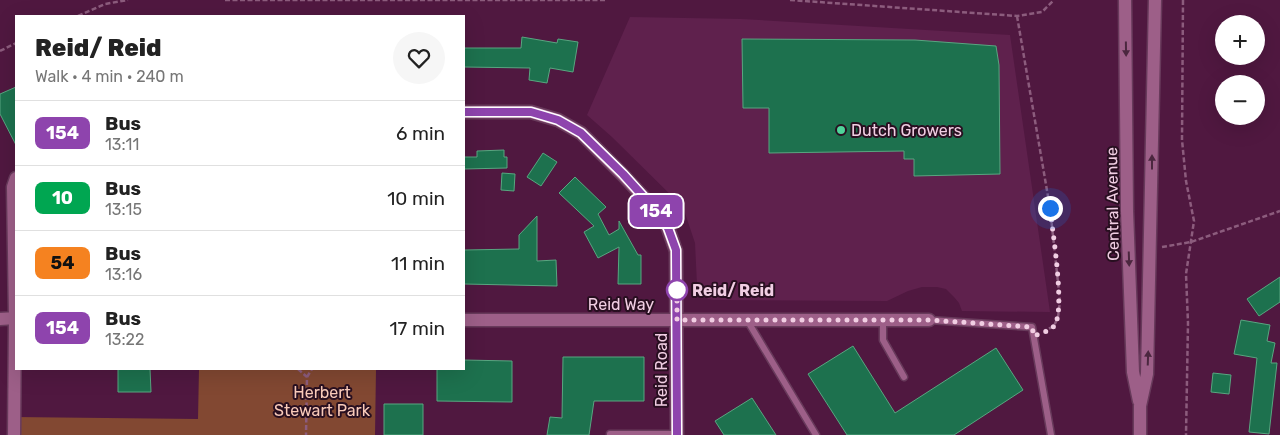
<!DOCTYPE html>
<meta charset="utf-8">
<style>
:root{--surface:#fff;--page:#f6f6f6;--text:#222;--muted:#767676;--line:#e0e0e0}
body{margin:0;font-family:Rubik,sans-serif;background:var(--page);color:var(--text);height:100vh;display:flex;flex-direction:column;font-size:19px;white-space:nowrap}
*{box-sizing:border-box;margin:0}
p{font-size:16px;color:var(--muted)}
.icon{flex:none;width:28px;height:28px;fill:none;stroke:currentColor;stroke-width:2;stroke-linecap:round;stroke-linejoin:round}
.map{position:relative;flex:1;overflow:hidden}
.panel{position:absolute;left:15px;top:15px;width:450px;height:355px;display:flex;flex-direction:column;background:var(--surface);border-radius:0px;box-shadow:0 5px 20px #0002}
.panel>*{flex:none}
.badge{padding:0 10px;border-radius:8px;font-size:18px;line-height:32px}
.fabs{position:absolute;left:1215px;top:15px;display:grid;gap:10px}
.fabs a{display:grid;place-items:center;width:50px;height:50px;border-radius:50%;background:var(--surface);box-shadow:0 5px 20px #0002;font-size:25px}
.you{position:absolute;width:25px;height:25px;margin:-12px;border:4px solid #fff;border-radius:50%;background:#1a73e8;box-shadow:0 0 0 8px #1a73e833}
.map>.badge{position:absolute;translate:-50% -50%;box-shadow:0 0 0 2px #fff}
.round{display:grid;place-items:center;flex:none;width:52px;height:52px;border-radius:26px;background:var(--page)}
.head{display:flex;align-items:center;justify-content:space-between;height:85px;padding:0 20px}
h1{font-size:24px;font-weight:800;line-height:38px}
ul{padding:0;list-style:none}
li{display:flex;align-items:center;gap:15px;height:65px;padding:0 20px;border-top:1px solid var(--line)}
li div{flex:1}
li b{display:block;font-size:19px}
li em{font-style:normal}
li .badge{min-width:55px;font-weight:700;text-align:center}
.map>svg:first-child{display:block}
</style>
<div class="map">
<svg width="1280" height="435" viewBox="0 0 1280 435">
<rect width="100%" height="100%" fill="#501840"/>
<!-- built -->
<path fill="#5f214d" d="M630 17 741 19 1010 35 1050 312 962 311 959 303 954 297 946 289 937 287H922L908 291 887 301 713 300 708 299 698 288 697 284 695 243 683 207 612 137 587 115Z"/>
<!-- green -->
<path fill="#824832" d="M199 369H376L375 435H14V417L198 419Z"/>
<!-- building -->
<path fill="#1d714e" stroke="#58a680" d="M522 37 557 43 558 39 578 42 573 72 550 68 547 83 529 80 530 68 464 67V48H521Z
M742 39 915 40 996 46 999 65 1000 174 914 176V159H904V151L769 153V108H743Z
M16 87V145L0 114V94Z
M504 150V157H507V168L464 169V157H477V151Z
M543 153 557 162 541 186 527 177Z
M502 173 515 174 514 191 501 190Z
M575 177 606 207 598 214 609 235 619 229V221L638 255H641V284H618L619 247 598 258 584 232 594 226 559 193Z
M537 216V261L556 260 557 286 464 284V250L519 249V235Z
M1280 277V302L1259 316 1247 299Z
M1241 320 1270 325 1267 341 1275 343 1271 363H1277L1269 434 1249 432 1257 358 1234 354Z
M853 346 895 413 996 348 1023 390 954 435H847L808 374Z
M563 357H644V401H594L589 435H547L550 417 562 418Z
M464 360 512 361V402L437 401V369H464Z
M118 369H150L151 392H118Z
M1213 373 1231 375 1229 394 1211 392Z
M752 398 776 435H724L715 421Z
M384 404H423V435H384Z"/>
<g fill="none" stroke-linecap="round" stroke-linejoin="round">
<defs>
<path id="service" d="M883 319V340L904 377
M747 320 816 435
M929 320 1032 327 1051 435
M610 434H677"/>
<path id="minor" d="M464 112H531L558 120 581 133 623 175 662 217 668 228 676 251 677 435
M0 319 16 318
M464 320H929
M14 435 15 318 13 187 16 178"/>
<path id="secondary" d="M1125 0 1127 211 1133 372 1139 401
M1140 435V406L1147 374 1155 0"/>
</defs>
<!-- service casing -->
<use href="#service" stroke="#683a5b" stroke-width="9"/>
<!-- minor casing -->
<use href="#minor" stroke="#683a5b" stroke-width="15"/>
<!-- secondary casing -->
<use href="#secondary" stroke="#683a5b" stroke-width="15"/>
<!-- path -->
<path stroke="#8c5c7d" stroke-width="2.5" stroke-dasharray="5 2.5" stroke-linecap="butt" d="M225 0H606
M790 0 1017 16 1042 12 1054 0
M1183 0 1182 140 1186 181 1194 221 1186 274 1188 323 1186 435
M78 16 105 4 128 0
M1017 16 1050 208 1060 301 1058 317 1054 326 1044 331
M0 51 16 43
M1162 247 1191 242 1280 211
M298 369 307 377 306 435
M307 377 312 369"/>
<!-- service -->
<use href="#service" stroke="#9d5f88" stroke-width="6"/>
<!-- minor -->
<use href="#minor" stroke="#9d5f88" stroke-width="12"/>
<!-- secondary -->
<use href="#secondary" stroke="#9d5f88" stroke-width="12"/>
</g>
<!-- one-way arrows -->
<defs><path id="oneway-solid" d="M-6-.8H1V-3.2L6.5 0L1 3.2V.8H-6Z" transform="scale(1.25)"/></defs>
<g fill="#4b273f">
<use href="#oneway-solid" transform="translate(1126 49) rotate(89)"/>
<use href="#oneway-solid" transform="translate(1152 162) rotate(-90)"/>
<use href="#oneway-solid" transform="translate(1129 259) rotate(88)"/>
<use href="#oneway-solid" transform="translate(1148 358) rotate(-88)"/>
</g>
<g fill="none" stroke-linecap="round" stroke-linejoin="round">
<defs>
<path id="line" d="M464 112H531L558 120 581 133 623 174 662 217 668 228 676 250 677 435"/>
</defs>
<!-- line casing -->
<use href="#line" stroke="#fff" stroke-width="11"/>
<!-- line -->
<use href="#line" stroke="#8e44ad" stroke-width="8"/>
<!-- walk -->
<path stroke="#f1cee3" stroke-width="5" stroke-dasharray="0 9" d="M677 290V282V320H929L1032 327 1034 336C1039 334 1050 331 1054 326 1066 312 1052 229 1050 208"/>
</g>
<!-- markers -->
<circle fill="#4fd399" stroke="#280f20" stroke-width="2" cx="841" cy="130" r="5"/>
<circle fill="#fff" stroke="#8e44ad" stroke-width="2.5" cx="677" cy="290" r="10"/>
<g text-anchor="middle" stroke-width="4" stroke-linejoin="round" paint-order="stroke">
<!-- poi labels -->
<g font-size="16" fill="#f1cee3" stroke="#280f20" text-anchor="start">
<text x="851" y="136">Dutch Growers</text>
</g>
<!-- street labels -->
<g font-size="16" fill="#f1cee3" stroke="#280f20">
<text transform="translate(1112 204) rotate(-91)" y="6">Central Avenue</text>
<text x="621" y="310">Reid Way</text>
<text transform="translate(661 370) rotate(-90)" y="6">Reid Road</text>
</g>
<!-- stop labels -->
<g font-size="16" font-weight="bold" fill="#f1cee3" stroke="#280f20" text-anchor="start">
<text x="692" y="296">Reid/ Reid</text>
</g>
<!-- park labels -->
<g font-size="16" fill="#facbba" stroke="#280f20">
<text x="322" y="398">Herbert<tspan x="322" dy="18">Stewart Park</tspan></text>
</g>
</g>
</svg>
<div class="fabs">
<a>+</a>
<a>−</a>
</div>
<div class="you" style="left:1050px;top:208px"></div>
<b class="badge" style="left:656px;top:211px;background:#8e44ad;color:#fff">154</b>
<section class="panel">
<div class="head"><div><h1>Reid/ Reid</h1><p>Walk · 4 min · 240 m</p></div><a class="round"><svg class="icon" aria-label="heart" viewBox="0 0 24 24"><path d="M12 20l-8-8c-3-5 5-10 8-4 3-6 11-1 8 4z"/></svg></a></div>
<ul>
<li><span class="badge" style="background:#8e44ad;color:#fff">154</span><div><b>Bus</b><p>13:11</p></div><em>6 min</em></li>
<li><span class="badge" style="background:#00a651;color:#fff">10</span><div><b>Bus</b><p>13:15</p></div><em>10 min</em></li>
<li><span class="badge" style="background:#f58220;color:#111">54</span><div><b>Bus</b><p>13:16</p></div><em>11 min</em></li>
<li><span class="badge" style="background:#8e44ad;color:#fff">154</span><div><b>Bus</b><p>13:22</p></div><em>17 min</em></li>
</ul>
</section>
</div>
